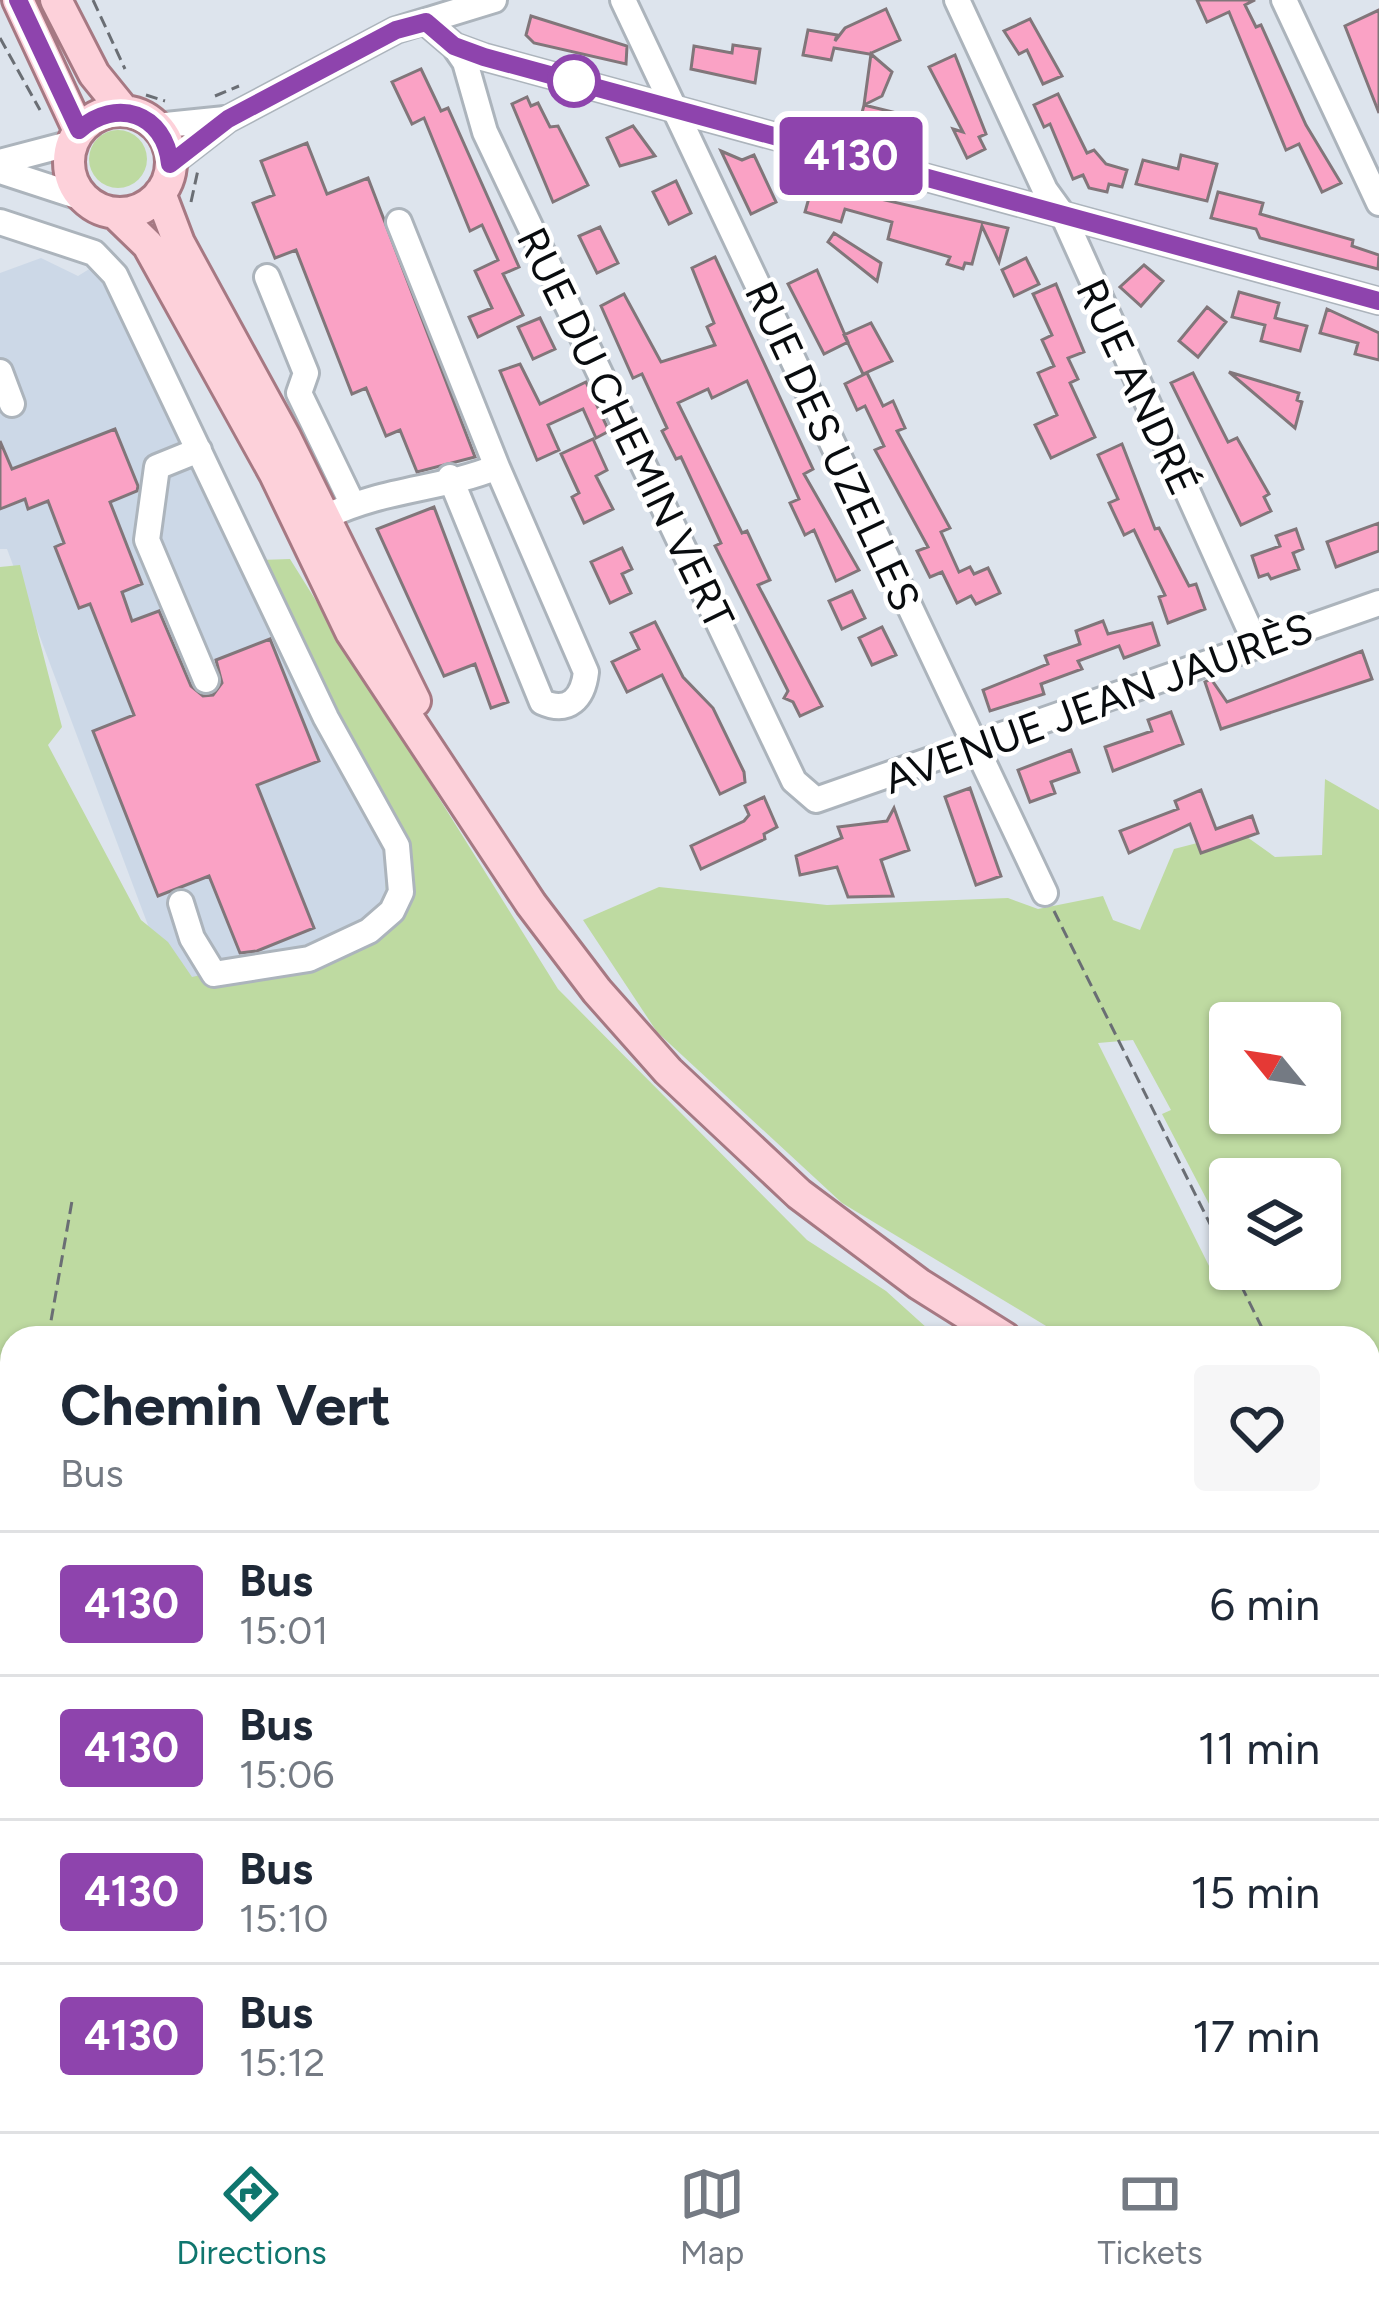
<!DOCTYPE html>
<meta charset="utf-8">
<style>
:root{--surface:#fff;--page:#f6f6f7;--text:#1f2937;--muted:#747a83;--line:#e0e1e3;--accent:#0f766e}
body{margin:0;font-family:Figtree,sans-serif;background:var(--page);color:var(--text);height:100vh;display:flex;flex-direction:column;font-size:45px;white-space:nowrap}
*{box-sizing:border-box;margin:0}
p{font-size:39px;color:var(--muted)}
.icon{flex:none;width:66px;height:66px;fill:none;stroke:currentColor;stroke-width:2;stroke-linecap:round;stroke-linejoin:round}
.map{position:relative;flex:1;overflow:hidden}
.panel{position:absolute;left:0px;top:1326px;width:1380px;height:807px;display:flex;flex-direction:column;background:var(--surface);border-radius:36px 36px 0 0;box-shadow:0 3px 9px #0004}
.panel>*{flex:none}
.badge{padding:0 24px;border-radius:9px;font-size:42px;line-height:78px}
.needle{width:78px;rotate:300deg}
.tools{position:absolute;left:1209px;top:1002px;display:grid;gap:24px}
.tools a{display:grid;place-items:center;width:132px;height:132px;border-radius:12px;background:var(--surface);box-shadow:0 3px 9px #0004;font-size:60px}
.map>.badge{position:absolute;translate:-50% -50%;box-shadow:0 0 0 6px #fff}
.round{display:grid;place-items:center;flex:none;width:126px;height:126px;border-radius:12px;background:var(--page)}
.summary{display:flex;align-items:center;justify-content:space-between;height:204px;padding:0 60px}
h1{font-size:57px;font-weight:700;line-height:90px}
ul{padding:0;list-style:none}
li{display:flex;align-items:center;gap:36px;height:144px;padding:0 60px;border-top:3px solid var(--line)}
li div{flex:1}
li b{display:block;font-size:45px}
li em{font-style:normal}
li .badge{min-width:132px;font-weight:700;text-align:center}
.menu{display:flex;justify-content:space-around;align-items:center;height:168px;border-top:3px solid var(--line);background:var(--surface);font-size:33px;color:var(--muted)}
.menu a{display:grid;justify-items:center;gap:6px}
.menu .active{color:var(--accent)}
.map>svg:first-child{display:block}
</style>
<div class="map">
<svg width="1379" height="2131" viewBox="0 0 1379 2131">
<rect width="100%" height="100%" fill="#dde4ed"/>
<!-- built -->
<path fill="#ccd8e7" d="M41 258 78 276 94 266 104 279 126 269 418 880 400 927 173 992 7 549H0V273Z"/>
<!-- green -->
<path fill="#bedaa1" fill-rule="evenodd" d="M89 159a29 29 0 1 1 58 0a29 29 0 1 1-58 0Z
M290 559 558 989 807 1240 886 1291 938 1338H12V2121H1368V1515L1379 1518V2131H0V567L20 565 62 727 48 745 141 920 168 942 192 977 368 937 386 904 385 837 260 560Z
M1325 779 1379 810V1451L1368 1448V1338H1066L842 1203 657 1032 583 920 659 887 827 905 1008 898 1038 909 1103 896 1113 920 1140 930 1174 849 1240 832 1275 857 1322 855ZM1230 1023H1320V1113H1230V1034H1221L1230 1032ZM1133 1040 1171 1110 1162 1114 1230 1244V1179H1320V1269H1245L1255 1288H1220L1098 1043Z"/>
<!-- building -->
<path fill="#faa2c5" stroke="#81767a" stroke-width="3" d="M1197 0H1255L1245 5 1256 27 1261 25 1306 125 1341 183 1322 192 1299 144 1286 150 1229 12 1207 22Z
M886 9 900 40 869 54 834 48 831 60 803 55 808 30 837 35 835 41 845 28Z
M1379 10V113L1345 26Z
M531 16 627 46 626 64 534 43 526 35Z
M1030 19 1062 76 1043 84 1027 50 1019 54 1004 31Z
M733 45 760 49 755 83 691 69 694 46 732 53Z
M871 54 892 72 882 96 864 105Z
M955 55 986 134 979 137 985 149 967 158 953 129 963 132 929 67Z
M421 69 441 111 448 108 519 267 503 274 523 315 478 337 469 317 492 308 475 271 498 260 482 225 470 231 424 118 412 124 392 82Z
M1058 94 1087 153 1094 150 1106 164 1127 170 1122 187 1109 184 1107 192 1089 188 1083 175 1073 179 1050 124 1044 127 1034 105Z
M527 97 531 106 538 103 550 127 558 126 588 185 553 202 512 104Z
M864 105 893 112 886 137 858 128Z
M633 126 655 156 620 166 607 138Z
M307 143 327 194 368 178 475 457 417 472 400 430 386 436 366 388 352 394 296 250 275 258 253 203 274 195 261 161Z
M721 151 742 160 754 155 776 202 751 214Z
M1181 155 1217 164 1207 201 1136 184 1143 160 1178 169Z
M814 180 850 190 851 185 864 186 882 191 880 199 1008 228 999 262 982 226 972 264 965 263 963 269 947 264 950 257 888 239 892 222 845 209 841 222 805 212Z
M676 181 691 213 669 224 653 192Z
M1218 192 1263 203 1260 214 1353 240 1352 246 1379 255 1378 269 1260 238 1256 229 1211 218Z
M600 227 618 263 597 273 579 236Z
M834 233 881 263 877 281 828 242Z
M715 257 813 469 804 474 859 570 836 581 814 530 805 535 790 503 799 499 747 381 712 398 708 389 678 403 742 533 747 531 770 580 758 585 822 706 800 716 793 702 784 698 788 691 715 546 721 543 681 457 676 459 662 431 667 428 642 374 633 378 601 306 624 294 661 362 715 345 707 327 714 323 692 268Z
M1026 258 1039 284 1014 296 1002 270Z
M1144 265 1163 281 1141 306 1120 287Z
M817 270 848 342 824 354 788 284Z
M1056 284 1084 352 1068 358 1078 379 1070 383 1095 437 1051 458 1035 425 1057 415 1038 373 1054 366 1042 340 1052 335 1033 294Z
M1239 292 1279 303 1275 318 1307 326 1300 351 1261 341 1265 325 1232 317Z
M1207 307 1226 322 1198 357 1179 341Z
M1327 309 1379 333V360L1355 354 1358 343 1320 333Z
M540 318 555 349 533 359 518 327Z
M871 323 892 361 863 374 844 335Z
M520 364 540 404 586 382 609 431 596 438 583 409 548 425 559 450 537 460 500 371Z
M1229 372 1299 393 1297 400 1302 402 1295 428Z
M867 373 883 406 893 401 905 428 897 431 950 528 941 532 959 572 970 567 974 574 988 568 1000 593 976 604 971 596 957 603 942 572 930 577 917 551 928 547 875 450 884 446 865 406 857 410 845 384Z
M1193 373 1228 442 1237 438 1269 494 1264 497 1271 511 1241 525 1171 383Z
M115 429 138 486 137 491 110 502 142 584 122 592 132 621 159 611 191 686 203 696 213 695 222 683 216 660 270 639 319 761 257 785 314 928 257 951 240 953 209 876 158 896 93 731 134 715 90 604 79 608 55 547 64 543 48 501 28 509 25 499 0 509V441L12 469Z
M593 439 607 470 596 476 613 509 584 523 572 497 579 493 561 454Z
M1122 444 1155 529 1159 528 1189 586 1196 584 1205 609 1168 623 1159 597 1165 595 1134 530 1124 535 1109 503 1118 499 1098 455Z
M434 507 508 702 491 708 475 664 444 676 377 529Z
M1379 523V551L1336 567 1327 542Z
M1296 529 1303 549 1293 553 1299 569 1271 579 1268 574 1259 577 1252 556 1280 546 1276 536Z
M622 548 632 569 622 574 631 593 610 603 591 562Z
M852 591 865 618 842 629 829 601Z
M1103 621 1108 634 1152 623 1159 645 1124 658 1119 646 1078 661 1082 669 1041 684 1044 694 990 711 983 690 1048 664 1045 656 1080 644 1076 631Z
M655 622 683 677 713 708 744 772 745 782 720 794 662 675 627 692 612 662 639 649 631 633Z
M882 627 896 655 872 665 859 638Z
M1362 651 1372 679 1221 729 1205 682 1211 679 1227 702Z
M1171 712 1183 744 1113 771 1105 747 1152 731 1148 720Z
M1071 750 1079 772 1051 782 1055 793 1030 802 1018 770Z
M970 788 1001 876 976 885 945 797Z
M1201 790 1216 829 1252 816 1258 833 1201 853 1190 824 1129 853 1120 831 1178 809 1175 801Z
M764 797 777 827 764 834 765 839 701 869 691 846 744 821 749 815 745 806Z
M894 808 909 850 881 860 893 896 848 897 837 867 800 875 796 856 842 838 838 827 887 821Z"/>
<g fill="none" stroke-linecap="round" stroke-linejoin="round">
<defs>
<path id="minor" d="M623 0 1045 893
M957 0 1045 190 1063 215 1257 646
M1284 0 1379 203
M426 22 454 46 484 57 1379 301
M454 46 465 62 485 132 794 781 816 800 1379 603
M156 126 225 119
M0 162 72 143
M170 164 228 119 396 30 494 0
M0 171 83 198
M0 222 94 253 115 275 326 718 397 846 401 892 392 911 369 931 309 959 214 974 192 938 181 903
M267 277 306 373 299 393 353 505
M0 372 12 404
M199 450 157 467 147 540 206 680
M450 477 542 702C569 714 583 698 586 672L497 467
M325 517C385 488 440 490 497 467L399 222"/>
<path id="major" d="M18 0 79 131
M56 0 94 74 124 111
M69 162a51 51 0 1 1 102 0a51 51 0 1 1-102 0Z
M160 193 179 243 285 437 415 701
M115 213 148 245 275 474 351 632 531 904 597 991 668 1071 799 1194 919 1284 1005 1338
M1368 1492 1379 1495"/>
</defs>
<!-- minor casing -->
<use href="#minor" stroke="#acb4bc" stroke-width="30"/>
<!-- major casing -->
<use href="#major" stroke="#a67983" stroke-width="36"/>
<!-- path -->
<path stroke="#6a6e74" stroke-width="3" stroke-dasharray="12 6" stroke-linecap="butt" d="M93 0 125 69
M0 38 40 110
M146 95 165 101
M215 96 239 86
M191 202 198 170
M1054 911 1230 1264
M1233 1269 1267 1338
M48 1338 72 1201
M1368 1454 1379 1457
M1368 1541 1379 1561
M1368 1554 1377 1560
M0 1619 12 1550
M1368 1688 1379 1669
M0 2073 12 2077
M435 2121 470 2131
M1017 2131 1018 2121"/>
<!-- minor -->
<use href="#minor" stroke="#fff" stroke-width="24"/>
<!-- major -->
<use href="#major" stroke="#fdd1da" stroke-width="30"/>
</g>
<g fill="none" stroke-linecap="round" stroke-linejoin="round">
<defs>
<path id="line" d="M18 0 79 130C116 97 165 113 170 164L228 119 396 30 426 22 454 46 484 57 1379 301"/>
</defs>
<!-- line casing -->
<use href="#line" stroke="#fff" stroke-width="27"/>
<!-- line -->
<use href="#line" stroke="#8e44ad" stroke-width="18"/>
</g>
<!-- markers -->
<circle fill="#fff" stroke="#8e44ad" stroke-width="6" cx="574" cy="81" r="24"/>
<g text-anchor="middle" stroke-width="9" stroke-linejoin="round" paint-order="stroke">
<!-- street labels -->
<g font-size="42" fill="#090c0f" stroke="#fff">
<text transform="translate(1138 387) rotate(65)" y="15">RUE ANDRÉ</text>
<text transform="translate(626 428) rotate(64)" y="15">RUE DU CHEMIN VERT</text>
<text transform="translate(833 446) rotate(65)" y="15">RUE DES UZELLES</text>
<text transform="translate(1098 703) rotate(-20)" y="15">AVENUE JEAN JAURÈS</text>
</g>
</g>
</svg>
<div class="tools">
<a><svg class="needle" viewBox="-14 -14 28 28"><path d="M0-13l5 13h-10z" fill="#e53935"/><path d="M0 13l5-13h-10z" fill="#747a83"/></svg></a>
<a><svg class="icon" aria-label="layers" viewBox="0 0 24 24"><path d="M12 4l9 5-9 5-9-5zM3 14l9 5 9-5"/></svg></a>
</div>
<b class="badge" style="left:851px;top:156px;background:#8e44ad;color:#fff">4130</b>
<section class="panel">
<div class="summary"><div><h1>Chemin Vert</h1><p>Bus</p></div><a class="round"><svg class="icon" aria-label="heart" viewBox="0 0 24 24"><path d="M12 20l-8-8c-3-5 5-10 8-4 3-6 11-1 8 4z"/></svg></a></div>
<ul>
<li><span class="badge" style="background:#8e44ad;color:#fff">4130</span><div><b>Bus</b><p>15:01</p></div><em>6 min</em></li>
<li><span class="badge" style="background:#8e44ad;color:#fff">4130</span><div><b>Bus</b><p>15:06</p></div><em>11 min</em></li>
<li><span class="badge" style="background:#8e44ad;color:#fff">4130</span><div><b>Bus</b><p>15:10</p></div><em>15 min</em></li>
<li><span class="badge" style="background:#8e44ad;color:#fff">4130</span><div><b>Bus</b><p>15:12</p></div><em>17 min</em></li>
</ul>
</section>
</div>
<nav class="menu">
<a class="active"><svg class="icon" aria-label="directions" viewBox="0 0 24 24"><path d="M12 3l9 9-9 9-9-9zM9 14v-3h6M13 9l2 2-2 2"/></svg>Directions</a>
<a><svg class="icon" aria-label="map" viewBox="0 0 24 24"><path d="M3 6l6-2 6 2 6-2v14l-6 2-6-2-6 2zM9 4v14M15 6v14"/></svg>Map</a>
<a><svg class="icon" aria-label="tickets" viewBox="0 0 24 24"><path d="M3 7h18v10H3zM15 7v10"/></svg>Tickets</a>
</nav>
